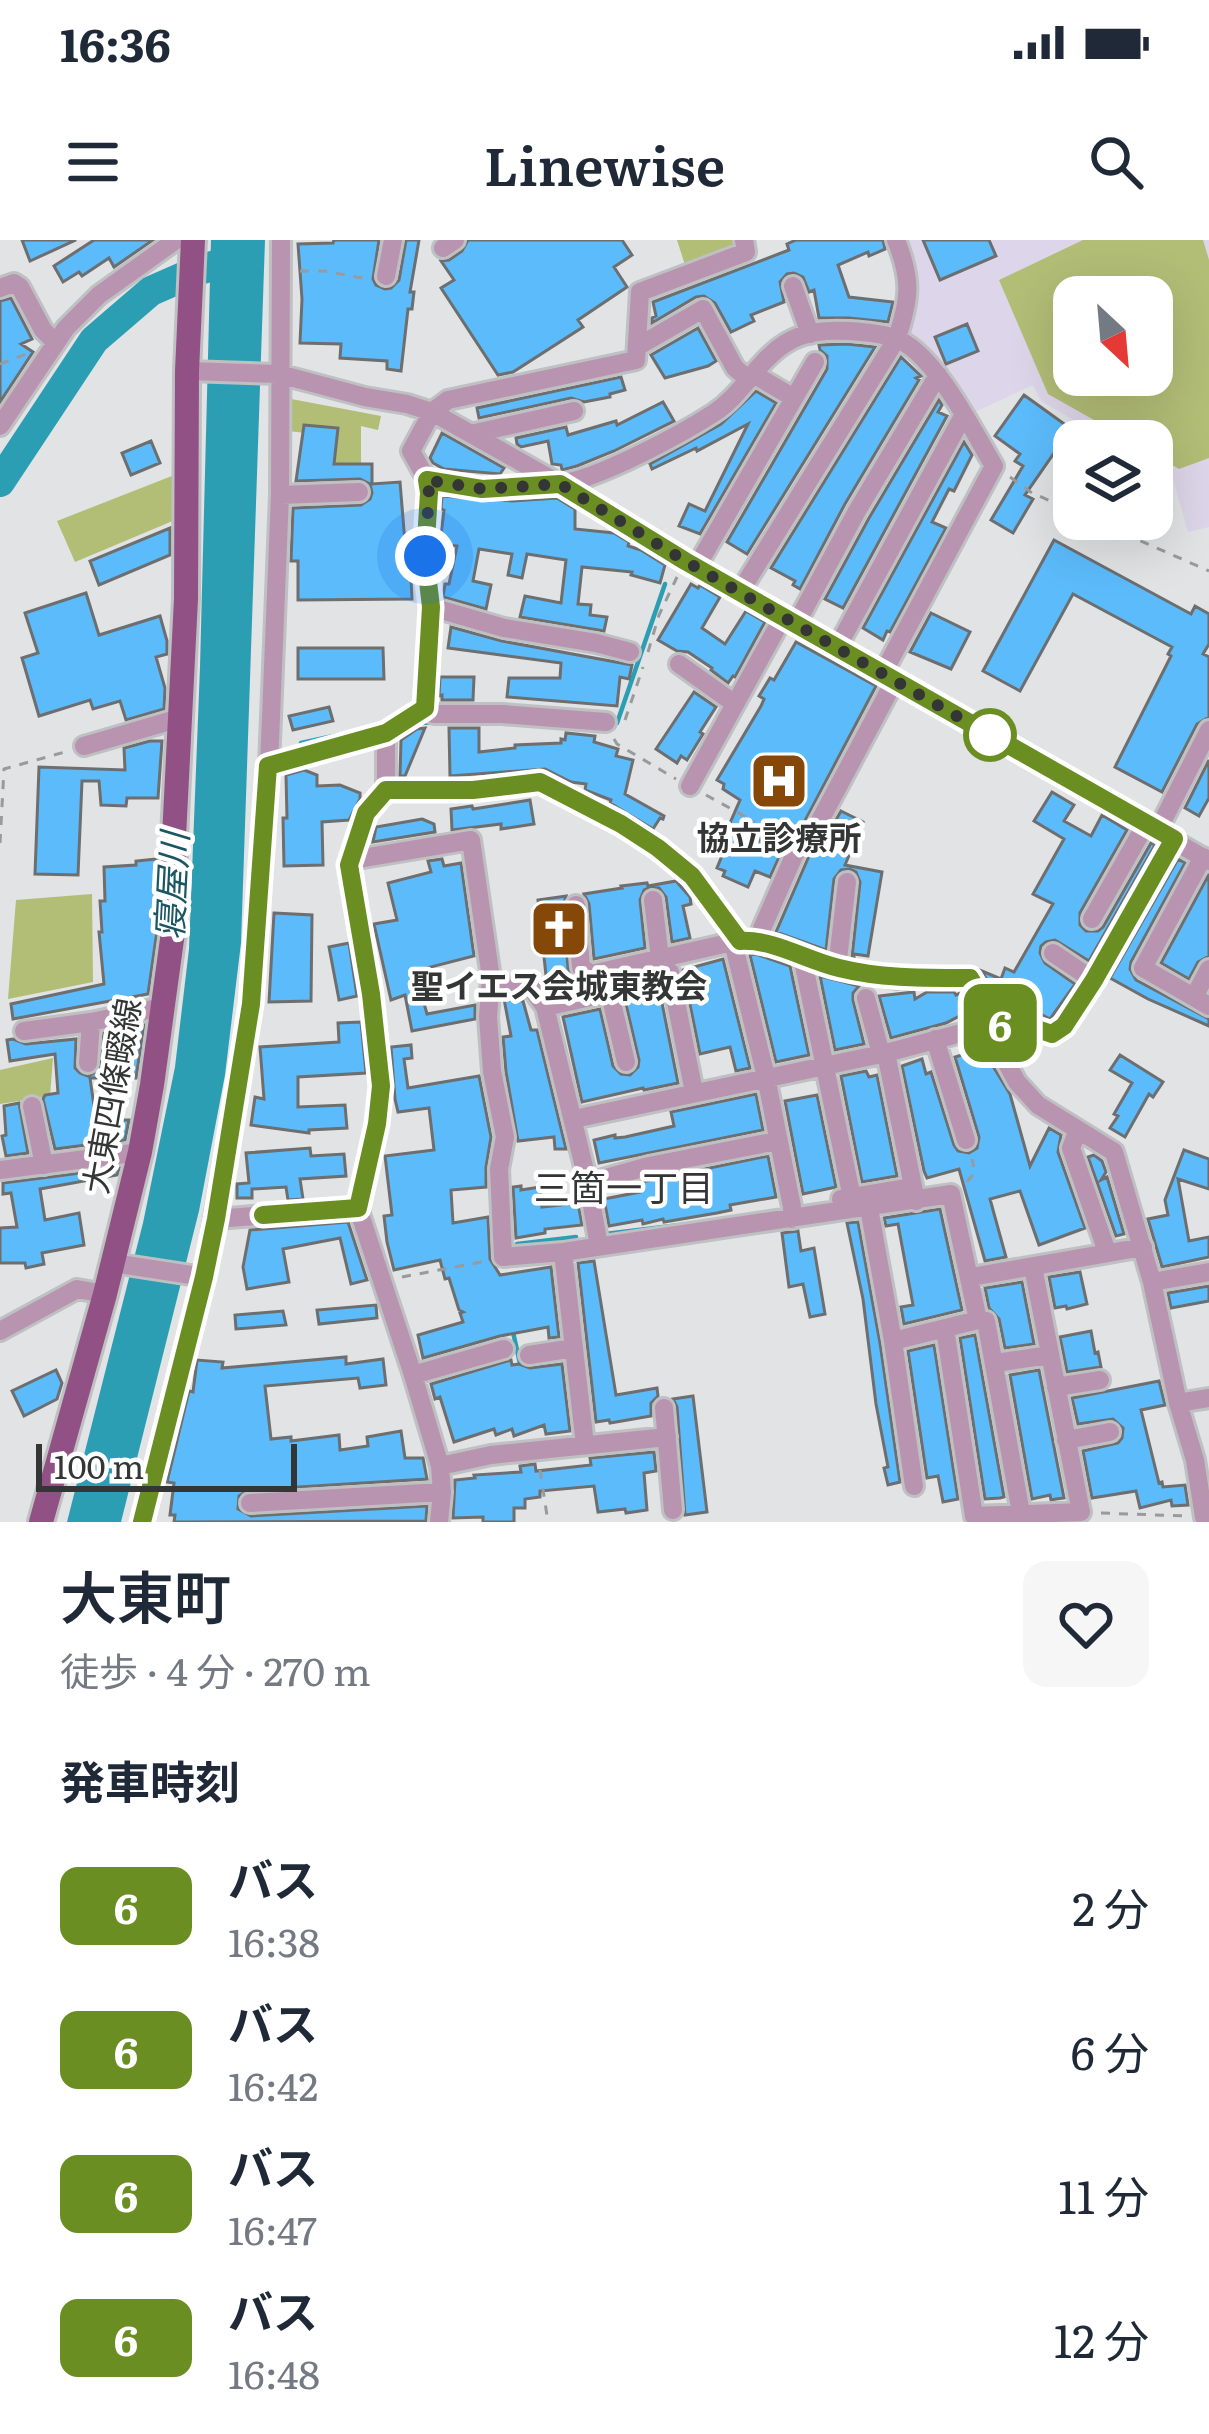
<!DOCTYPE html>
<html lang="ja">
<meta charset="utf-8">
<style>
:root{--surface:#fff;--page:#f6f6f7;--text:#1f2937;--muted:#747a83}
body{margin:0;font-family:Literata,"Noto Sans JP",serif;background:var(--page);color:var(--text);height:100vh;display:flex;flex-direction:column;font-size:45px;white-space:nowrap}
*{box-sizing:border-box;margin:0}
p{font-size:39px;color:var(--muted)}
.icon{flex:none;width:66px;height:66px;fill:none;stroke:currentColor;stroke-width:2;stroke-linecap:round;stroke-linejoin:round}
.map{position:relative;height:1282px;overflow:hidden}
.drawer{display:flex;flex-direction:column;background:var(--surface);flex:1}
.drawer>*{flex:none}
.badge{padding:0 24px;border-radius:18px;font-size:42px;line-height:78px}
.needle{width:78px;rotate:154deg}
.buttons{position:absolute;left:1053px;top:36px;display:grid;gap:24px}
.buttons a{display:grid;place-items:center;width:120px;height:120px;border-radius:24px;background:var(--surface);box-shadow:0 12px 48px #0002;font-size:60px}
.scale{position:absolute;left:36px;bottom:30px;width:261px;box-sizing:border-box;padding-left:12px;border:6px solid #343535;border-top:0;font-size:33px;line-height:42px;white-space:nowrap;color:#343535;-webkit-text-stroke:9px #fff;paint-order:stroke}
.you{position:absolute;width:60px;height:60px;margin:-30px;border:9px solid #fff;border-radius:50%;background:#1a73e8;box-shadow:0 0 0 18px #1a73e833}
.map>.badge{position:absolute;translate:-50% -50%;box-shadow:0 0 0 6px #fff}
h2{padding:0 60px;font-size:45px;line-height:108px}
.round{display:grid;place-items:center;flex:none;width:126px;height:126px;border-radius:24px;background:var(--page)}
.summary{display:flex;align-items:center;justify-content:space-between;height:204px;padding:0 60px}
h1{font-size:57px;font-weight:600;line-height:90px}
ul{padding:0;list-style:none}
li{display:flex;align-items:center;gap:36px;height:144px;padding:0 60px}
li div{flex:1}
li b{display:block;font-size:45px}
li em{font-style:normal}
li .badge{min-width:132px;font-weight:700;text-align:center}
.status{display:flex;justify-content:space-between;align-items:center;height:84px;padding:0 60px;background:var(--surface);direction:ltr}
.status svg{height:33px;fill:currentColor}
header{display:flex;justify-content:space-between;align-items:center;height:156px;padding:0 60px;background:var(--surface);font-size:54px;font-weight:600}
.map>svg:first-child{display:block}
</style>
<div class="status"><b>16:36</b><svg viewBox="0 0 49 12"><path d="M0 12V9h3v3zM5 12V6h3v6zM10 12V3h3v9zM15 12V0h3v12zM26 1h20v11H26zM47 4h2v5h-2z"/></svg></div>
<header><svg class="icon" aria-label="menu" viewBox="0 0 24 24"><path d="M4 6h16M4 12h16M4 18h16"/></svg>Linewise<svg class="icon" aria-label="search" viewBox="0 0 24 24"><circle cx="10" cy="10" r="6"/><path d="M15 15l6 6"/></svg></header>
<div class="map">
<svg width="1209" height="1282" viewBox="0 0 1209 1282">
<rect width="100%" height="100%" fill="#e1e3e4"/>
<!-- education -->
<path fill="#ddd5e9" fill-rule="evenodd" d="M903 0H1209V287L1188 292 1173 239 1152 227V201H1109L1041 161 1033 145 973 173 950 133 909 91 918 64 913 23ZM1074 57H1152V135H1074Z"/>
<!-- green -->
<path fill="#b2bd76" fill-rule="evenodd" d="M677 0H736L738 9 686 28Z
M1083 0H1203L1209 20V218L1179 229 1152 213V201H1131L1048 154 999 40ZM1074 57H1152V135H1074Z
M286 158 381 176 378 190 361 186V228H323L326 195 287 191Z
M177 234 175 280 75 322 57 281Z
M92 654 93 742 8 759 16 660Z
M53 818 50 856 0 864V830Z"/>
<!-- water -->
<path fill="#2b9eb4" d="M211 0H265L241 703 225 835 199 971 121 1282H67L143 983 175 827 189 709 200 427Z"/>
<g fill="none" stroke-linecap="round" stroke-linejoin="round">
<!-- stream -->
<path stroke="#2b9eb4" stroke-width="4.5" d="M420 483 439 482
M617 483 665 344
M301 503 371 488
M605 994 705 982
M517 1004 576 997
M513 1092 521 1128"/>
<!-- river -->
<path stroke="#2b9eb4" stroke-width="30" d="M0 242 94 100 151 51 199 30 233 20"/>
</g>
<!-- building -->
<path fill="#5cbbfb" stroke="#6d6e6f" stroke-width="3" d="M22 0H76L30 21Z
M94 0H153L114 27 109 18 82 36 79 32 63 42 54 26Z
M334 0H379L373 39 376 45 385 49 391 48 399 40 406 0H419L410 52H414L412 69H408L401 131 387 129V121L340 118 341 104 300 103 302 59 298 4 333 3Z
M468 0H622L632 15 614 27 627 47 578 80 583 87 513 132 498 135 441 48 454 40 441 21 449 20 462 11Z
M796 0H883L885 9 869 16 868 12 838 25 849 57 893 62 888 82 849 78H819L814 50 809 52 803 37 794 33 787 34 780 42 784 62 751 75 754 81 731 92 715 63 704 56 696 57 652 83V78L656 76 653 62 789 10 787 4Z
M923 0H989L996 16 940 40Z
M11 58 32 99 21 104 33 112 0 162V61Z
M967 84 978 111 946 124 935 97Z
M698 88 716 121 708 126 665 138 651 115Z
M847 104 875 107 747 314 727 302 827 129V116L820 110 819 105Z
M901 117 921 136 916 138 919 140 845 264 800 349 793 345 795 341 771 328Z
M621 137 625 150 610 154V157L584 162 571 158 479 178 477 168Z
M756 151 776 163 700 294 679 286 689 264 705 271 748 184 697 211 696 208 652 229 650 224 721 184Z
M1024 155 1074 191V213L1059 206 1025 255 1033 259 1013 293 991 280 1023 226 1015 221 1020 214 995 196Z
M939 160 942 165 938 172 947 176 843 368 825 359 869 278Z
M663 162 674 181 614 211 577 226 562 230 561 225 552 224 548 201 521 207 517 204 516 198 566 187 568 195 616 181 617 185Z
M304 185 338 188 334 224H372V244L400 242 408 339H411L412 359 298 360V321H291L293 268 361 265 370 259 372 253 370 244 360 239 296 241Z
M442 193 504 228 500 234 444 229 433 223 430 218Z
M151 201 160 223 131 235 122 213Z
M964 202 972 215 954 251 949 249 932 282 946 288 890 392 887 391 883 400 863 388Z
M442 256 513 261 557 258 575 269V289L614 293 629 302 628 306 641 310 665 325 660 343 631 335 632 332 582 327 578 364 591 365 590 375 607 377 604 391 520 377 525 356 561 363 566 320 527 314 522 338 508 335 512 314 479 309 473 341 491 345 486 369 443 357 445 344H449L457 306 440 304 444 270 441 269Z
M170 288V315L99 345 90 321Z
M1054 300 1191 374 1195 366 1209 374V404L1203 414 1209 417V477L1197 484 1162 552 1115 527 1171 416 1168 414 1172 407 1073 354 1020 451 983 431Z
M691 344 698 348 700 345 720 357 702 388 725 404 746 371 765 382 735 437 733 436 728 443 711 430 712 428 688 412 677 411 658 400Z
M86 353 99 395 160 376 167 401V414L156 417 165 448 164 469 126 480 120 461 93 469 90 460 39 476 22 418 38 413 25 373Z
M931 373 970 392 951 429 910 412Z
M451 387 502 401 632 425 629 439 620 437 617 466 507 457 509 438H560L561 423 448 408Z
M796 402 876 446 798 594 773 582 761 587 759 596 761 603 780 615 770 637 755 631 748 647 723 636 725 631 717 628 728 601 723 599 740 560 723 549 724 544 717 540 761 466 764 459 759 456 770 438 774 440Z
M298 408H383L384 439H298Z
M440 437H474L473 460H442V455L439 456Z
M694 452 716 467 700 492 703 494 687 520 681 516 677 523 656 509Z
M329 467 333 481 293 490 289 476Z
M425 488 405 536H400L401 500 417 489Z
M449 488H479V512L515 508V505L561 503V499L565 500 566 493 595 496 594 502 618 509 616 516 633 520 625 554 664 576 663 579 660 578 653 589 610 563 611 560 585 550 586 544 571 542 545 529 450 536Z
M150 501H162L158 558H127L126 566 101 565 99 541H82L78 635 35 634 39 527 125 530 124 508Z
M1209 520V558L1199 576 1185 568Z
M304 530 317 535V546L340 545 360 553V559L349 580 322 582 323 625 284 626 283 578H287L286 535Z
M1052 552 1074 565 1064 581 1091 596 1102 575 1127 590 1080 673V685L1086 691H1098L1103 687 1151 603 1155 605 1089 721 1055 700 1046 702 1041 706 1040 713 1045 723 1075 744 1050 779 991 748 982 731 1001 739 1005 728 1014 732 1053 664 1033 654 1064 599 1034 581Z
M530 560 534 584 501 589V584L452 590 451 569 472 566 473 569Z
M841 571 863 582 845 625 882 632 868 716 854 714V717H852L860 642 856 632 850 629 841 630 834 639 826 710 776 692 809 616 819 610Z
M422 579 434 584 435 592 373 602 376 587Z
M157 619V691L148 754 13 779 11 764 104 744 99 692H102L100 661H105L104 627 136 625V621Z
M442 619 444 626 461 623 474 716 415 731 427 774 475 765V779L412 791 405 755 391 760 374 684 397 680 388 643 431 632 428 621Z
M1178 619 1185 623 1131 722 1130 729 1136 740 1209 779V786L1148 759 1110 738Z
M1209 634V716L1198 722 1189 739 1161 723Z
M676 641 690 657 691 664 683 666 690 698 672 702 666 657 659 648 650 647 644 650 640 660 645 708 594 719 589 664 584 654 622 648 621 646 647 643 648 646Z
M566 656 563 666 568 728 575 741 547 745 538 660Z
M274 673 312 675 311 761 269 762Z
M349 703 357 756 339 760 329 707Z
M756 714 790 726 809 815 776 822 750 715Z
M723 719 750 828 736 831 730 807 700 814 683 730Z
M820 736 859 746 853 753V760L864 804 835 810Z
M659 748 678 843 644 850 643 848 582 862 563 777 600 769 613 826 621 834 630 835 638 827 639 820 624 756Z
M914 752 915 759 927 752H954L956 755 962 752 973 769 946 783 891 798 879 756Z
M504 759 523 761 531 790H537L566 909H555L554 897 518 901 506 832 503 797 511 796Z
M361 782 366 833 298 837V867L345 865 347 888 309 890V893L251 885 255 857 264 859 260 807 339 802 338 783Z
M144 785 136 838H90L96 880H129L125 900 55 909 43 859 45 855 58 853 55 814 10 821 7 800 13 799 26 804 76 799 75 828 80 833 88 836 100 830 104 793H126V788Z
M411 805 412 818 404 819 408 848 479 836 491 897 486 927V947L451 950 453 983 488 977 490 1019 500 1035 551 1027 559 1097 549 1098 548 1087 500 1096 423 1118 418 1095 463 1082 460 1073 463 1072 459 1070 449 1038 445 1039 440 1020 394 1030 387 1002 384 976 392 975 385 916 434 910 429 868 398 872 395 859 391 807Z
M986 808 988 818 1010 854 1030 926 1049 888 1061 895 1058 912 1085 988 1039 1005 1020 951 990 959 1006 1017 985 1021 959 929 927 938 924 931 902 826 922 819 926 834 931 832 954 905 958 911 969 913 977 908 979 897 955 817Z
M1120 815 1163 842 1153 857 1149 854 1125 897 1110 888 1118 876 1114 874 1132 843 1110 830Z
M866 831 869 837 877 835 897 936 862 942 841 836Z
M756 854 763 890 599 923 594 900 615 895V898L625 897 674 886 671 872Z
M817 855 836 947 803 954 785 861Z
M19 863 28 913 6 916 2 896 6 895 4 866Z
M310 908 311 916 344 914 346 936 300 939 303 959 288 960 286 947 252 949V958H237V944L249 943 246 913Z
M1184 910 1209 919V949L1178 939 1189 1001 1209 997V1017L1162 1027 1148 979 1168 975 1165 960Z
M1094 915 1102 921 1106 932 1101 940 1107 937 1124 994 1116 996 1088 917Z
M768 916 776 957 730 965 731 970 717 973 664 982 663 979 643 984 642 980 609 986 604 959 640 952 637 943Z
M119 928 117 935 40 949 45 980 79 973 84 1005 42 1013 44 1024 26 1028 25 1023H0V988L17 987 11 953 3 954V943Z
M521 946V950L540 947 542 967 578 963 582 985 545 989V993L516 998 513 947Z
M940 969 962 1070 904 1084 901 1067 913 1065 898 984 886 986 884 978Z
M348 982 367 1040 351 1044 340 998 283 1009 289 1042 247 1049 243 1027 250 990Z
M858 982 880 1103 900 1242 888 1245 884 1228 888 1227 876 1164 863 1059 847 983Z
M798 991 801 1011 814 1008 825 1074 810 1077 803 1044 789 1047 782 993Z
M594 1021 616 1155 657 1148 658 1156 651 1163V1176L610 1183 609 1180 596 1182 578 1023Z
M1080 1032 1087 1064 1067 1069 1066 1066 1055 1068 1049 1037Z
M1022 1042 1034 1104 1005 1108 999 1079 989 1068 985 1048Z
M1209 1046V1061L1171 1068 1168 1053Z
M376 1065 377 1078 319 1084 317 1070Z
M283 1071 286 1085 236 1089 235 1075Z
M1091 1091 1095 1113 1098 1112 1101 1127 1067 1132 1060 1097Z
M975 1095 1004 1257 1000 1258 985 1259 960 1098Z
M934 1105 958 1259 943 1262 938 1236 927 1238 908 1111Z
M346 1117V1124L383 1119 386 1145 360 1148 358 1138 265 1146 271 1199 291 1197V1201L339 1195 340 1210 368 1206 367 1197 401 1191 405 1218H423L427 1239 249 1250 239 1256 238 1269 251 1276 427 1266 426 1281 174 1282 175 1275H170L174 1243 167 1242 189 1151 193 1152 197 1120 223 1122 222 1128Z
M511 1120 512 1125 519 1124 530 1128 562 1124 570 1191 546 1194 544 1185 514 1196 512 1189 496 1195 494 1189 454 1202 440 1157 435 1159 431 1144Z
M56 1130 62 1143 57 1159 24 1176 12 1151Z
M1039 1130 1064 1258 1056 1259 1051 1260 1050 1255 1032 1259 1010 1135Z
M1159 1141 1165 1165 1141 1170 1159 1243 1162 1242 1163 1247 1185 1245 1188 1265 1172 1266 1171 1260 1140 1268 1136 1251 1092 1258 1083 1211 1118 1203 1122 1198 1123 1188 1113 1179 1078 1184 1072 1158Z
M693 1156 707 1272 685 1275 677 1167 673 1159Z
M654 1212 656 1231 644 1233 647 1270 626 1273 625 1269 598 1272 594 1246 540 1251V1257L525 1259V1268H514V1282H483V1277L453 1278 455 1240 475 1238 474 1235 521 1232 520 1226 535 1224 536 1231 591 1225 590 1218Z"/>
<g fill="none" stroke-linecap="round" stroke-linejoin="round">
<defs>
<path id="minor" d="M443 8 455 0
M386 36 393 0
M793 46 810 94
M0 48 14 43 20 47 43 90 56 103
M637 107 703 69 735 128 749 140
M187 131 279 134 365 157 407 164 432 172 560 244 685 321 1209 621
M753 134 794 158
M0 186 66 88 99 55 176 0
M471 194 574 171
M427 240C473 247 519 252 565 243 603 236 680 195 714 173 743 154 757 121 786 103 805 91 827 90 848 91 863 92 880 93 894 98 933 110 973 191 994 226L883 433
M280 255 359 252
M697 326 815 122
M740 352 897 98C910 58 912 40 896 0
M431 367 504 388 596 403 630 412
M796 384 857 271 938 135
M838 406 963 176
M679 424 735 464
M425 468 434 474H502L606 482
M386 493V550L366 573 348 625 358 669 377 796 381 846 377 884 358 968 413 1135 440 1226 442 1252 439 1282
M84 506 180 478
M269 526 386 493 425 468 431 367 425 316 429 253 427 240 411 211 432 172 448 160 636 120 640 52 746 12 744 0
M690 546 783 377
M386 550H473L540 541 621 584 658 608 691 636 740 701
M1158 590 1209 490
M808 603 895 440
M1203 617 1143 728 1209 766
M351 620 471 600 491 738 503 745 532 749 545 767
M653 660 660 718
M576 665 581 727 591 734 733 702 757 700 837 728 897 739 970 738 997 784 1000 811 1017 842 1038 865 1114 912 1152 1042 1178 1163 1195 1220 1204 1277
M1092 679 1146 584
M757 700 797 609 772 595
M733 702 766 837 792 967V979
M1053 713 1093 740
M802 716 852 958
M837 728 847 642
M491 738 488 777 492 831 505 897 499 929 503 1017 563 1012 951 954 978 1080
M608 746 626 822
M1194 757 1209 729
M866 758 881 814
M24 791 91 782 162 767
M935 799 966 900
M886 813 916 961
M88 823 91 782
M32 866 44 925
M574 879 886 813 1010 780 1052 794 1064 786 1093 740 1174 599
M1078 890 1071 908 1107 1012
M0 930 140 912
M588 943 649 926 777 901
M841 959 913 947
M869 968 893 1101 914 1246
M216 979 358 968
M599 1006 588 943 545 767 600 755 598 748 670 732 694 852
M563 1012 585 1205
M113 1023 204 1037
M971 1037 1143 1007
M1152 1042 1209 1032
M945 1089 974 1276 1081 1272 1033 1027
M0 1091 77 1049 105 1054
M893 1101 978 1080 986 1081 1021 1273
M529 1115 574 1108
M996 1123 1049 1115
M413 1135 504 1109
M1056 1147 1100 1140
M1178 1163 1209 1158
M664 1168 673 1270
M1066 1200 1110 1192
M440 1226 491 1215 667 1197
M250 1263 442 1252
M142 1282 204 1037 251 764 269 526 280 255 281 0"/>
<path id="major" d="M41 1282 105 1054 140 912 152 845 173 692 174 597 186 359 187 131 193 0"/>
</defs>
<!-- minor casing -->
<use href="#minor" stroke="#bec0c1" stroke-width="24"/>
<!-- major casing -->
<use href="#major" stroke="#bec0c1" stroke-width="30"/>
<!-- path -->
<path stroke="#999a9b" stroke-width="3" stroke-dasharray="9 9" stroke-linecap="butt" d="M300 31H324L368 39
M0 124 26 114
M1010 237 1032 253 1074 271
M1091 279 1209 331
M648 412 659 375 677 337
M625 480 643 427
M614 499 617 504 676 539
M706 555 755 582
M0 603 4 529 65 512
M967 942 975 932 972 919
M402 1037 487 1021
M540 1230 548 1282
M1101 1273 1187 1276"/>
<!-- minor -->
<use href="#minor" stroke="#b994b0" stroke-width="18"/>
<!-- major -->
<use href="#major" stroke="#915185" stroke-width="24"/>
</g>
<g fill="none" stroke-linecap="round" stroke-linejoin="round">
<defs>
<path id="line" d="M142 1282 204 1037 216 979 251 764 268 526 386 493 425 468 431 367 425 316 429 253 427 240 482 249 560 244 685 321 1174 599 1094 740 1064 786 1052 794 1010 780 997 784 970 738C926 738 883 739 839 728 805 720 774 699 740 701L692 636 658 608 621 584 540 542 473 550H386L366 573 349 625 371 754 381 846 377 884 358 968 263 975"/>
</defs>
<!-- line casing -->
<use href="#line" stroke="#fff" stroke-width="27"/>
<!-- line -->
<use href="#line" stroke="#6b8e23" stroke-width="18"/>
<!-- walk -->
<path stroke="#343535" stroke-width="12" stroke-dasharray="0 21.6" d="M425 316 429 253 427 240 482 249 560 244 685 321 990 495"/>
</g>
<!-- icons -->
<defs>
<symbol id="hospital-square" viewBox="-11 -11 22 22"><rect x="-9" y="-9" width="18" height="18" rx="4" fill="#864809" stroke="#fff"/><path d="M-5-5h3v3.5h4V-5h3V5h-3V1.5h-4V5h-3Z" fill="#fff"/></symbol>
<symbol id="church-square" viewBox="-11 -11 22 22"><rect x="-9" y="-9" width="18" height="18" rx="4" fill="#864809" stroke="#fff"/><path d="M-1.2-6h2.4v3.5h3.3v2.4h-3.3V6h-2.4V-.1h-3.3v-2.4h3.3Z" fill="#fff"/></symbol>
</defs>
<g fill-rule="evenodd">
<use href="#hospital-square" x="746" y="508" width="66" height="66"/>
<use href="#church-square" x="526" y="656" width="66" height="66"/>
</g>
<!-- markers -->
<circle fill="#fff" stroke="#6b8e23" stroke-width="6" cx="990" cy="495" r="24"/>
<g text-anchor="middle" stroke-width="9" stroke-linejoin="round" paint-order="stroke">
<!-- poi labels -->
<g font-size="33" font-weight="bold" fill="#343535" stroke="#fff">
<text x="779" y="610">協立診療所</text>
<text x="559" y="758">聖イエス会城東教会</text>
</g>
<!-- street labels -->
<g font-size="33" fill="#343535" stroke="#fff">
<text transform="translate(112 856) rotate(-80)" y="12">大東四條畷線</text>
</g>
<!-- water labels -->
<g font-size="36" font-style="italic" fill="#1a5763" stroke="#fff">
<text transform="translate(172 646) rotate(-87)" y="13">寝屋川</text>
</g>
<!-- neighbourhood labels -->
<g font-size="36" fill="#343535" stroke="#fff">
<text x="624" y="961">三箇一丁目</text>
</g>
</g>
</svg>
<div class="buttons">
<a><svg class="needle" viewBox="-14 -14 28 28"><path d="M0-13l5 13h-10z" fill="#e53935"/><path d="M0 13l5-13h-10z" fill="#747a83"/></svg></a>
<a><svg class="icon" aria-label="layers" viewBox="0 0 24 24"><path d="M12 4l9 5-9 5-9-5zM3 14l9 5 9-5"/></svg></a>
</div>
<div class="scale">100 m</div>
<div class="you" style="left:425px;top:316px"></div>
<b class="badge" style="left:1000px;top:783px;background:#6b8e23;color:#fff">6</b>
</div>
<section class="drawer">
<div class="summary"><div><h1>大東町</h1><p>徒歩 · 4 分 · 270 m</p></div><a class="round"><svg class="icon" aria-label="heart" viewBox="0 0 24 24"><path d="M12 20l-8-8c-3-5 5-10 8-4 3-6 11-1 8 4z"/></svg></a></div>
<h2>発車時刻</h2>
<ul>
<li><span class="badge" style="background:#6b8e23;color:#fff">6</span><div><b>バス</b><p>16:38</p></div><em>2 分</em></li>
<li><span class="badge" style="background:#6b8e23;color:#fff">6</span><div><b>バス</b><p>16:42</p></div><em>6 分</em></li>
<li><span class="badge" style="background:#6b8e23;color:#fff">6</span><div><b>バス</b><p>16:47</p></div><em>11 分</em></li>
<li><span class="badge" style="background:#6b8e23;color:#fff">6</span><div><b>バス</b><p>16:48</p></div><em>12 分</em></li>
</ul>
</section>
